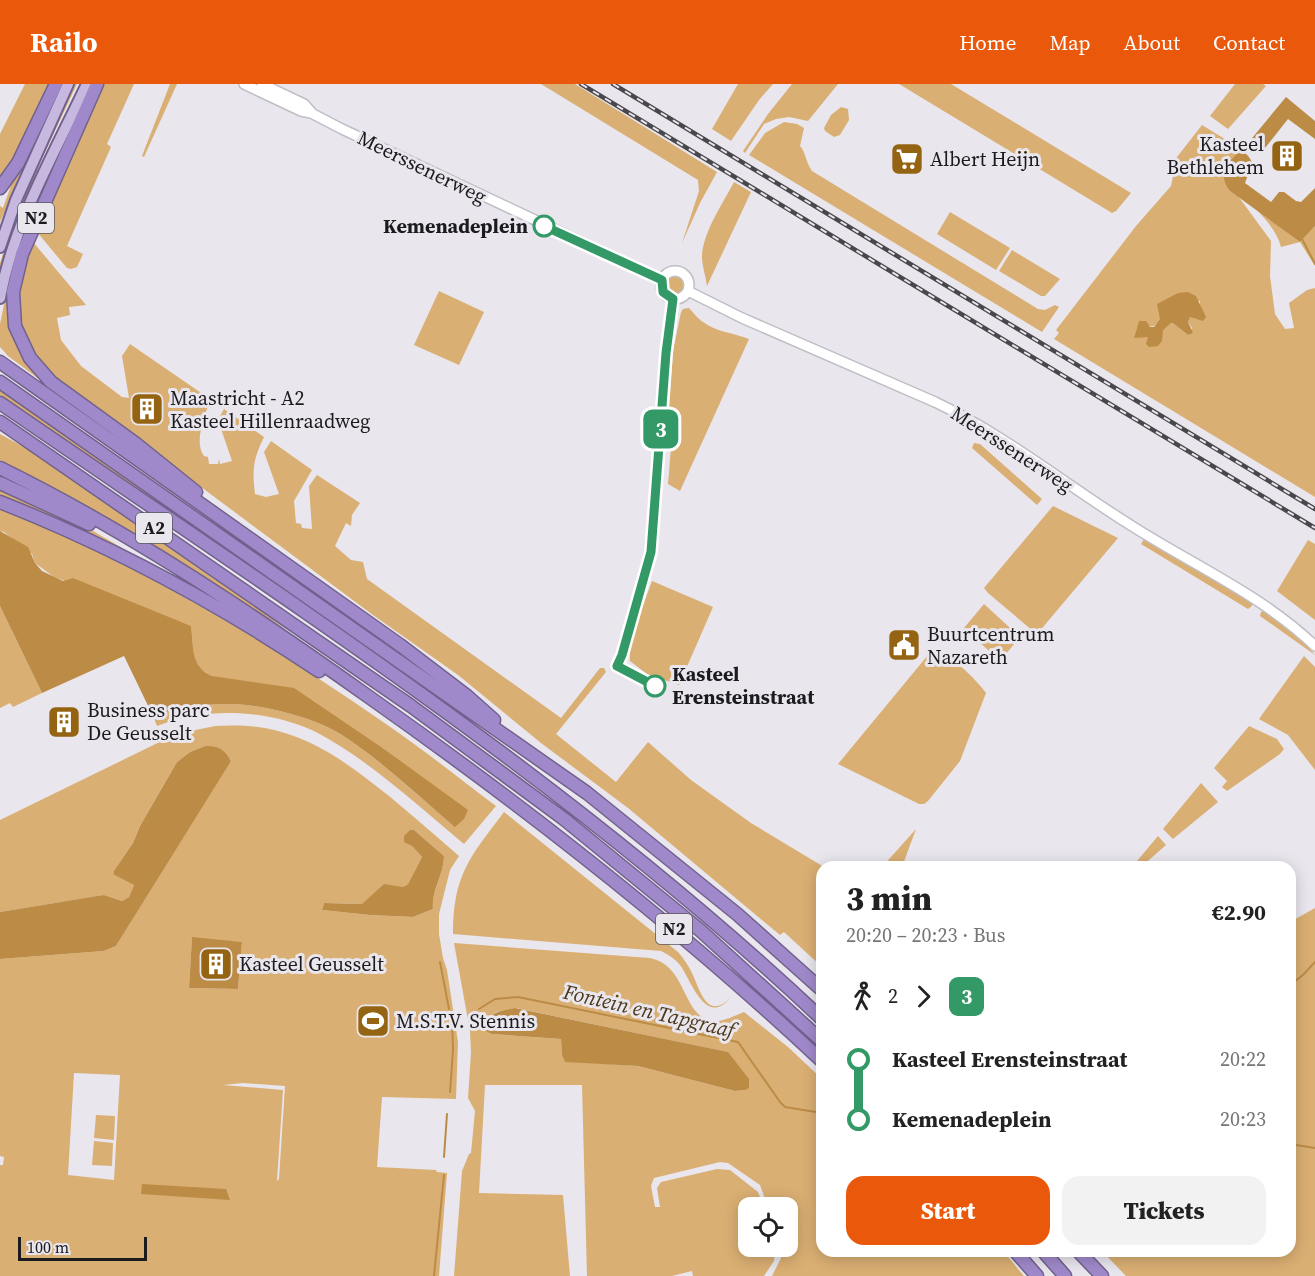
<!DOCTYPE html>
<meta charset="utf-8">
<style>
:root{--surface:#fff;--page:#f2f2f2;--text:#222;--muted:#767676;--accent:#ea580c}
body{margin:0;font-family:"Source Serif 4",serif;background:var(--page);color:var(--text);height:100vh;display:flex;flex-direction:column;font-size:22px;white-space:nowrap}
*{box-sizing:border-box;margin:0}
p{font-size:20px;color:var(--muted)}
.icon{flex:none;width:33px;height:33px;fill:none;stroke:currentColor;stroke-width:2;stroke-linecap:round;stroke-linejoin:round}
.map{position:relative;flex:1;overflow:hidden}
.details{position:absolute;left:816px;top:777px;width:480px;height:396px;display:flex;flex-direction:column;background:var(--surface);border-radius:18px;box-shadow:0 3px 15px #0003}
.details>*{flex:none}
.badge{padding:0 12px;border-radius:9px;font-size:21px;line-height:39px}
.buttons{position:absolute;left:738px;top:1113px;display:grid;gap:12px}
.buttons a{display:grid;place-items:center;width:60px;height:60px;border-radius:12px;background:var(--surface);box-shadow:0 3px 15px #0003;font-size:30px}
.scale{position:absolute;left:18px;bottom:15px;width:129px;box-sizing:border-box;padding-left:6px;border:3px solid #1b1a1d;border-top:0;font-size:16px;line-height:21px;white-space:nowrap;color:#1b1a1d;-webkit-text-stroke:4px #e9e6ee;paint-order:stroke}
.map>.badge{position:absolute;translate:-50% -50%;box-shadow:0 0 0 3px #fff}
.legs{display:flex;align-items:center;gap:9px;height:66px;padding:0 30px;font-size:20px}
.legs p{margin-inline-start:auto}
.head{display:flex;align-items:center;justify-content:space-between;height:102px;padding:0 30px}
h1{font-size:33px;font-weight:800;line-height:45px}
.cta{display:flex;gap:12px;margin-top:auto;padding:12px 30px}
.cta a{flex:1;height:69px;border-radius:18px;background:var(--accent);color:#fff;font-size:24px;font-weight:800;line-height:69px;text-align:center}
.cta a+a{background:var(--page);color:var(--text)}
ul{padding:0 30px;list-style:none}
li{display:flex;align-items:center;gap:21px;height:60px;font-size:22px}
li i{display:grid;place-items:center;width:9px;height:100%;margin:0 8px;background:currentColor}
li i::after{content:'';width:15px;height:15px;margin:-8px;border:4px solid;border-radius:50%;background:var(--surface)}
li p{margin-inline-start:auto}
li:first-child i{background:linear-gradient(#0000 50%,currentColor 0)}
li:last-child i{background:linear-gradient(currentColor 50%,#0000 0)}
header{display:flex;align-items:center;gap:36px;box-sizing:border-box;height:84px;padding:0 30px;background:var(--accent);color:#fff}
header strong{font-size:28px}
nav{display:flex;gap:33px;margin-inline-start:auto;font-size:21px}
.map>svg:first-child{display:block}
</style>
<header>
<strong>Railo</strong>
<nav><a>Home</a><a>Map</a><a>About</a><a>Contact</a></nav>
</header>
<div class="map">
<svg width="1315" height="1192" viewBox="0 0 1315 1192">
<rect width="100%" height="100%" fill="#e9e6ee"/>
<!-- green -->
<path fill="#daaf73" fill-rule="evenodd" d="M25 0H52L27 56 0 95V50Z
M73 0H77L39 81 29 111 14 146 0 195V179L13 136Z
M104 0H134L107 60 111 63 67 162 83 170 77 183 71 185 67 184 37 148Z
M170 0H177L144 73 142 72Z
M541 0H575L717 88 700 119 682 159 699 107 698 96Z
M738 0H773L759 16 731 57 712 45Z
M792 0H838L808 37 789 33 776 35 764 40 745 69 743 67 768 30Z
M899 0H951L1131 109 1116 127 1112 129Z
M1235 0H1263L1266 2 1228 45 1210 32Z
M841 23 848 25 849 36 840 51 834 53 825 47 824 44 831 31Z
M784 38 797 40 804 44 800 62C805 66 806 79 812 87L1038 225 1045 226 1055 221 1059 223 1042 248 749 71 765 49Z
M1202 41 1241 65 1224 88 1230 107 1238 112 1271 157 1270 192 1275 230 1285 245 1294 244 1289 219 1307 206 1315 204V413L1054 255 1059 249 1056 246 1136 142 1171 102 1177 73ZM1200 217V223L1196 235 1190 232 1188 238 1192 244 1188 251 1174 240 1170 239C1159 249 1149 253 1135 253L1137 244 1154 242 1161 235 1158 220Z
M40 49 39 52 0 138V122L3 124 13 96Z
M734 98 751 108 707 202C706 193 702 182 702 173 702 150 723 119 734 98Z
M1257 126 1300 158 1315 142V182L1300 158 1281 163C1277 148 1267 137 1257 126Z
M950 128 1010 164 996 186 937 150Z
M33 158 86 221 69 223 70 231 57 234 61 256 81 282 122 313 129 314 122 272 130 260 210 315C206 331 193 357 204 372L208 373 209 380H218L219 375 220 380 232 377 218 336 224 325 264 353C253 376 252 385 255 410L266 413 279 410 264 368 271 357 312 386 294 417 296 439 301 440 302 444 312 445 309 402 317 391 360 419 352 431 351 442 346 439 335 462 351 476 363 478 367 495 561 634 600 584H604L606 588 556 650 616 698 648 658 691 696 751 739 824 783H822V883L784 848 780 851 628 724 541 659 458 591 373 531 56 295 35 272 24 250 18 222 19 195Z
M1012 166 1060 195 1045 212H1041L999 187Z
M666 201a10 10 0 1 1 20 0a10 10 0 1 1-20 0Z
M8 201V216L51 304 8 272 0 263V240Z
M439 207 484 228 459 281 414 261Z
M689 224C693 228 698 235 703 238 716 248 734 249 749 255L680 407 668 400 674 328 669 327 673 267 681 228 683 225Z
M0 304 309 520 307 523 0 311Z
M0 350 31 367 211 490 287 546C193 487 99 426 0 376Z
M974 359 980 360 1042 415 1037 421 972 364Z
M0 405 81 440 189 503 0 414Z
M1053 422 1118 454 1038 549 1033 547 988 509 984 504Z
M0 425C137 479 265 556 386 640 424 666 460 695 496 722L464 760C418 722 367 674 314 647 267 625 205 623 157 642L153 632C199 617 244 616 291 630 309 635 326 641 342 651 382 677 417 712 455 742L384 665 212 592C189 581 194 564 191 542L54 493 35 479 32 470 4 448 0 447Z
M1144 455 1252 518V522L1248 525 1141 460Z
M1308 456 1315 460V536L1277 507Z
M652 497 713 523 679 601 647 590 630 577C628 557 645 517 652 497Z
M984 520 1020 553 1000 577 964 544Z
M0 522 42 609 13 623 10 619 0 624Z
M1264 527 1304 558 1315 571 1260 532 1261 528Z
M933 565C946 566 979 598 986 609L960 677 928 717 924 720H919L838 680Z
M1304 572 1315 583V686L1288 651 1259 635Z
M215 642C231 641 249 641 265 644 314 653 351 682 389 712 413 732 436 752 459 772L450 786 439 830V850L443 874 447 886 458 958 456 1015 382 1013 377 1083 436 1086 437 1088 447 1089 439 1192H0V1081H3L4 1073 0 1072V875L104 867 116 862 231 676 205 662 190 668 177 678 140 742 133 759 113 789 134 801 129 813 122 817 104 811 0 828V736L176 650ZM414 746 444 772C444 791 431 806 433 825L413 833 370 831 322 826 324 819 362 820 403 803 408 800 422 773 412 762ZM192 854 203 869 206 893 228 890 227 869H219L220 857 242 858 238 905 189 904ZM74 989 120 991 114 1096 68 1091ZM243 999 285 1002 279 1095 277 1097 283 1006 223 1001Z
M1249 642 1277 655 1284 665 1280 670 1227 707 1222 703 1227 697 1214 684Z
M1201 699 1218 718 1173 755 1163 745Z
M504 728 678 868C684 875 688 881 692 889 700 906 707 937 730 914 706 943 692 898 680 881 675 875 669 871 661 867L453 850C453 791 470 773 504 728Z
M916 745 902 783H882Z
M1158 752 1166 761 1141 783H1132Z
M1315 824V1192H1126L1102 1167H1290V838Z
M454 859 650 874C690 882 681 939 718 937 727 936 736 931 744 928L788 963 822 995V1167H1003L1024 1192H772L781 1174 780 1163 788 1162V1124L768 1123 760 1101 728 1079 720 1078 654 1094 651 1102 655 1123H660L657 1104 661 1098 717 1085 730 1086 758 1108 764 1123 748 1124V1162L775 1163 774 1177 764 1192H693L692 1187 672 1192H587L582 1001H485L479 1109 563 1111 570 1192H454L462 1087 469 1070 471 1069 475 1027 468 1014 471 968 470 947ZM516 924 727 968 745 1006 735 1007 638 982 565 977 562 971 561 955 492 950 488 934 496 928Z
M96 1031 115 1032 114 1056 94 1054Z
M94 1057 113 1059 112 1082 92 1081Z"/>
<!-- water -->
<path fill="#bc8c46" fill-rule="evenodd" d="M1286 13 1315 37V55L1288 35 1265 64 1259 60 1255 64 1248 59Z
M1241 65C1259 81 1251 82 1245 99L1271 118 1279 108H1284L1296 117 1301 118 1315 104V142L1300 158 1230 107C1216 89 1229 79 1241 65Z
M1188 208 1196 212 1206 233 1203 237 1190 233 1188 238 1193 249 1188 251 1174 240 1171 239 1163 246 1162 257 1158 262 1149 263 1146 260 1148 253 1134 254 1139 237H1146L1150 243H1154L1160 235 1157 220 1178 209Z
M0 447 28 463 35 479 42 487 63 497 73 494 191 542C194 564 190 582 212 592L294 604 384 665 468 726 464 735 455 743C418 712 382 677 342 651 326 641 309 635 291 630 244 616 199 617 153 632L124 572 42 609 0 522Z
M205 662C219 662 224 665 231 677L116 862 104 867 0 875V828L97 812 104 811 122 817 129 813 134 801 113 790 114 787 133 759 140 742 177 678 190 668Z
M410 746H414L444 772C444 791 431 806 433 825L413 833 370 831 322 826 324 819 362 820 384 800 403 803 408 800 422 773 412 762 404 758V752Z
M192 853 242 858 238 905 189 904ZM226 869 228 890 206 892 203 870Z
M515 924 728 968 749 995V1004L745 1006 735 1007 638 982 565 978 562 971 561 955 492 950 484 946C490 927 497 928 515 924Z
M142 1100 226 1105 230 1116 141 1110Z"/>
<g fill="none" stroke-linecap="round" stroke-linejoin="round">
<!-- stream -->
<path stroke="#bc8c46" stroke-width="2" d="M1301 153 1315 180
M440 878 449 925
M1290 901 1303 891 1315 878
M479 925 495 915 518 913 738 958 780 1018 785 1023 822 1029
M450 1008 453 966 452 936
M1290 1060 1315 1064
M444 1073 447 1030
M434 1192 444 1091"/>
<defs>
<path id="secondary" d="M244 0 301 27 311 29
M262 0 304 20 313 30 342 45 662 196
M661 201a14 14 0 1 1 28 0a14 14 0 1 1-28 0Z
M688 207 742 234 935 318C1005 351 1066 401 1132 442 1193 481 1262 511 1315 562"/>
<path id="primary" d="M0 163 16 116 68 0
M0 214C14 138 54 70 87 0"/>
<path id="highway" d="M97 0 22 170 13 208 15 242 30 274 51 298 135 359 196 408
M0 104 18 79 56 0
M0 278 400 561 467 612 494 636
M0 298 587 709 737 830 822 906
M0 319C282 513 572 699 822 935
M0 338 411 622 564 735 701 847 822 957
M0 384C130 448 251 529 369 613 528 725 680 844 822 977
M0 399 89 440
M0 418C112 462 219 520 319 587
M1015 1167 1037 1192
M1043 1167 1065 1192
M1078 1167 1102 1192"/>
</defs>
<!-- secondary casing -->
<use href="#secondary" stroke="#c0bec5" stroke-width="12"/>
<!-- primary casing -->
<use href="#primary" stroke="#71628d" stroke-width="14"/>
<!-- highway casing -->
<use href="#highway" stroke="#71628d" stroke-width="15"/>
<!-- secondary -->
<use href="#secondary" stroke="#fff" stroke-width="9"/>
<!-- primary -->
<use href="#primary" stroke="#c6b8df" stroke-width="10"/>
<!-- highway -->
<use href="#highway" stroke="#a089ca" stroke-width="12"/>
<defs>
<path id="rail" d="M581 0 1315 444
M613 0 1315 425"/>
</defs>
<!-- rail casing -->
<use href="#rail" stroke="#48474b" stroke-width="4.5"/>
<!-- rail -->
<use href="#rail" stroke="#e9e6ee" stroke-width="2" stroke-dasharray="7" stroke-linecap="butt"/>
</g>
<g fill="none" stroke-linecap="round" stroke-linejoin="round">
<defs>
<path id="line-1" d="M544 142 662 196 663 208 673 215 666 269 651 468 622 571 617 582 655 602"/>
</defs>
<!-- line-1 casing -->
<use href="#line-1" stroke="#fff" stroke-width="14"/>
<!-- line-1 -->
<use href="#line-1" stroke="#396" stroke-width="9"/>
</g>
<!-- icons -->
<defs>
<symbol id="building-square" viewBox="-11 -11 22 22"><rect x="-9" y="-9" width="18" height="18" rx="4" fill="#946413" stroke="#e9e6ee"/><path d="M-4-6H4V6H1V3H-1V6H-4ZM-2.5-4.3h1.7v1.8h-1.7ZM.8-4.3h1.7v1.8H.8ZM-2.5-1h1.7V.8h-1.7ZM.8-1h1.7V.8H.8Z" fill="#fff"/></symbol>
<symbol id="supermarket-square" viewBox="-11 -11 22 22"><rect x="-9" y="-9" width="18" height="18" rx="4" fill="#946413" stroke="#e9e6ee"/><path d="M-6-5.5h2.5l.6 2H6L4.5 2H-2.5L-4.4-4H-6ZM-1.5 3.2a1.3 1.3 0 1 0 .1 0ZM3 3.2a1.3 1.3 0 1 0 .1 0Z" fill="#fff"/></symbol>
<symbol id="civic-square" viewBox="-11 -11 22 22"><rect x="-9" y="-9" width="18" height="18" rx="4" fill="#946413" stroke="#e9e6ee"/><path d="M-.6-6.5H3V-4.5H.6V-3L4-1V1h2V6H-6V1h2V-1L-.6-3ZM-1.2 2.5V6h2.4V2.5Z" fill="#fff"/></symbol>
<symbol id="stadium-square" viewBox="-11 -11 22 22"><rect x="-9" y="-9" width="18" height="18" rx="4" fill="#946413" stroke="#e9e6ee"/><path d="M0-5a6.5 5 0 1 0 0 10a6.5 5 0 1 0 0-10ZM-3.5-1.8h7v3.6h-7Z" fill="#fff"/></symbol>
</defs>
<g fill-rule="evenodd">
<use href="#building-square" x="1268" y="53" width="38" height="38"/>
<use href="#supermarket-square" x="888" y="56" width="38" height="38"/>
<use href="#building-square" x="128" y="306" width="38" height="38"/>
<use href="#civic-square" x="885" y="542" width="38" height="38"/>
<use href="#building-square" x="45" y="619" width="38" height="38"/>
<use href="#building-square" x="197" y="861" width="38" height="38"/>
<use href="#stadium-square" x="354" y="918" width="38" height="38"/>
</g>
<!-- markers -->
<g fill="#fff" stroke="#396" stroke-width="3">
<circle cx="544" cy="142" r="10"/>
<circle cx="655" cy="602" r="10"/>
</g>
<g text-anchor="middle" stroke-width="6" stroke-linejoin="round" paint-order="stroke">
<!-- shield labels -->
<g fill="#e9e6ee" stroke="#59575c" stroke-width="1.5">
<rect x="18" y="119" width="36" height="30" rx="4.5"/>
<rect x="136" y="429" width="36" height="30" rx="4.5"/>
<rect x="656" y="830" width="36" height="30" rx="4.5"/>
</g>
<g font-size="18" font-weight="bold" fill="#1b1a1d">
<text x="36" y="140">N2</text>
<text x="154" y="450">A2</text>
<text x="674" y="851">N2</text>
</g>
<!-- poi labels -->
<g font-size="20" fill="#1b1a1d" stroke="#e9e6ee" text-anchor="start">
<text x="1264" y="67" text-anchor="end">Kasteel<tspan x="1264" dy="23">Bethlehem</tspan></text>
<text x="930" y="82">Albert Heijn</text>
<text x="170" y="321">Maastricht - A2<tspan x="170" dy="23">Kasteel Hillenraadweg</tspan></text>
<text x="927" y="557">Buurtcentrum<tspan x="927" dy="23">Nazareth</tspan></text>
<text x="87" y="633">Business parc<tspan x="87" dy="23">De Geusselt</tspan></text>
<text x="239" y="887">Kasteel Geusselt</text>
<text x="396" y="944">M.S.T.V. Stennis</text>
</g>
<!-- street labels -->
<g font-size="20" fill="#1b1a1d" stroke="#e9e6ee">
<text transform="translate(422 83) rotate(26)" y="7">Meerssenerweg</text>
<text transform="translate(1012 365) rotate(33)" y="7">Meerssenerweg</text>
</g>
<!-- stop labels -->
<g font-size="20" font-weight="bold" fill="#1b1a1d" stroke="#e9e6ee" text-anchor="end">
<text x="528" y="149">Kemenadeplein</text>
<text x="672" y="597" text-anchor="start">Kasteel<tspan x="672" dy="23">Erensteinstraat</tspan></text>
</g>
<!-- water labels -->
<g font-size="21" font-style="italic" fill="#4c3718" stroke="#e9e6ee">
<text transform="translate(649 927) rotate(13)" y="7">Fontein en Tapgraaf</text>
</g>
</g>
</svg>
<div class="buttons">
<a><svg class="icon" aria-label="locate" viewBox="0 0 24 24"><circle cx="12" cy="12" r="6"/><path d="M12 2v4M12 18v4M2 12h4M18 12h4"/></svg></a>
</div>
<div class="scale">100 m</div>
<b class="badge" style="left:661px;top:345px;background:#396;color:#fff">3</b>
<section class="details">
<div class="head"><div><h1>3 min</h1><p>20:20 – 20:23 · Bus</p></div><b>€2.90</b></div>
<div class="legs"><svg class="icon" aria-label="walk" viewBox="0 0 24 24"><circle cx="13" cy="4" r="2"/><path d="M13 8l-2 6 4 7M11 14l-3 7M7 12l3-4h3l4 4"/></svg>2<svg class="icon" aria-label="forward" viewBox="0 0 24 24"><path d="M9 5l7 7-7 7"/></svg><b class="badge" style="background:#396;color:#fff">3</b></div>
<ul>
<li><i style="color:#396"></i><b>Kasteel Erensteinstraat</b><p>20:22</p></li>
<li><i style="color:#396"></i><b>Kemenadeplein</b><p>20:23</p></li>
</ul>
<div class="cta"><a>Start</a><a>Tickets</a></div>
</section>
</div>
